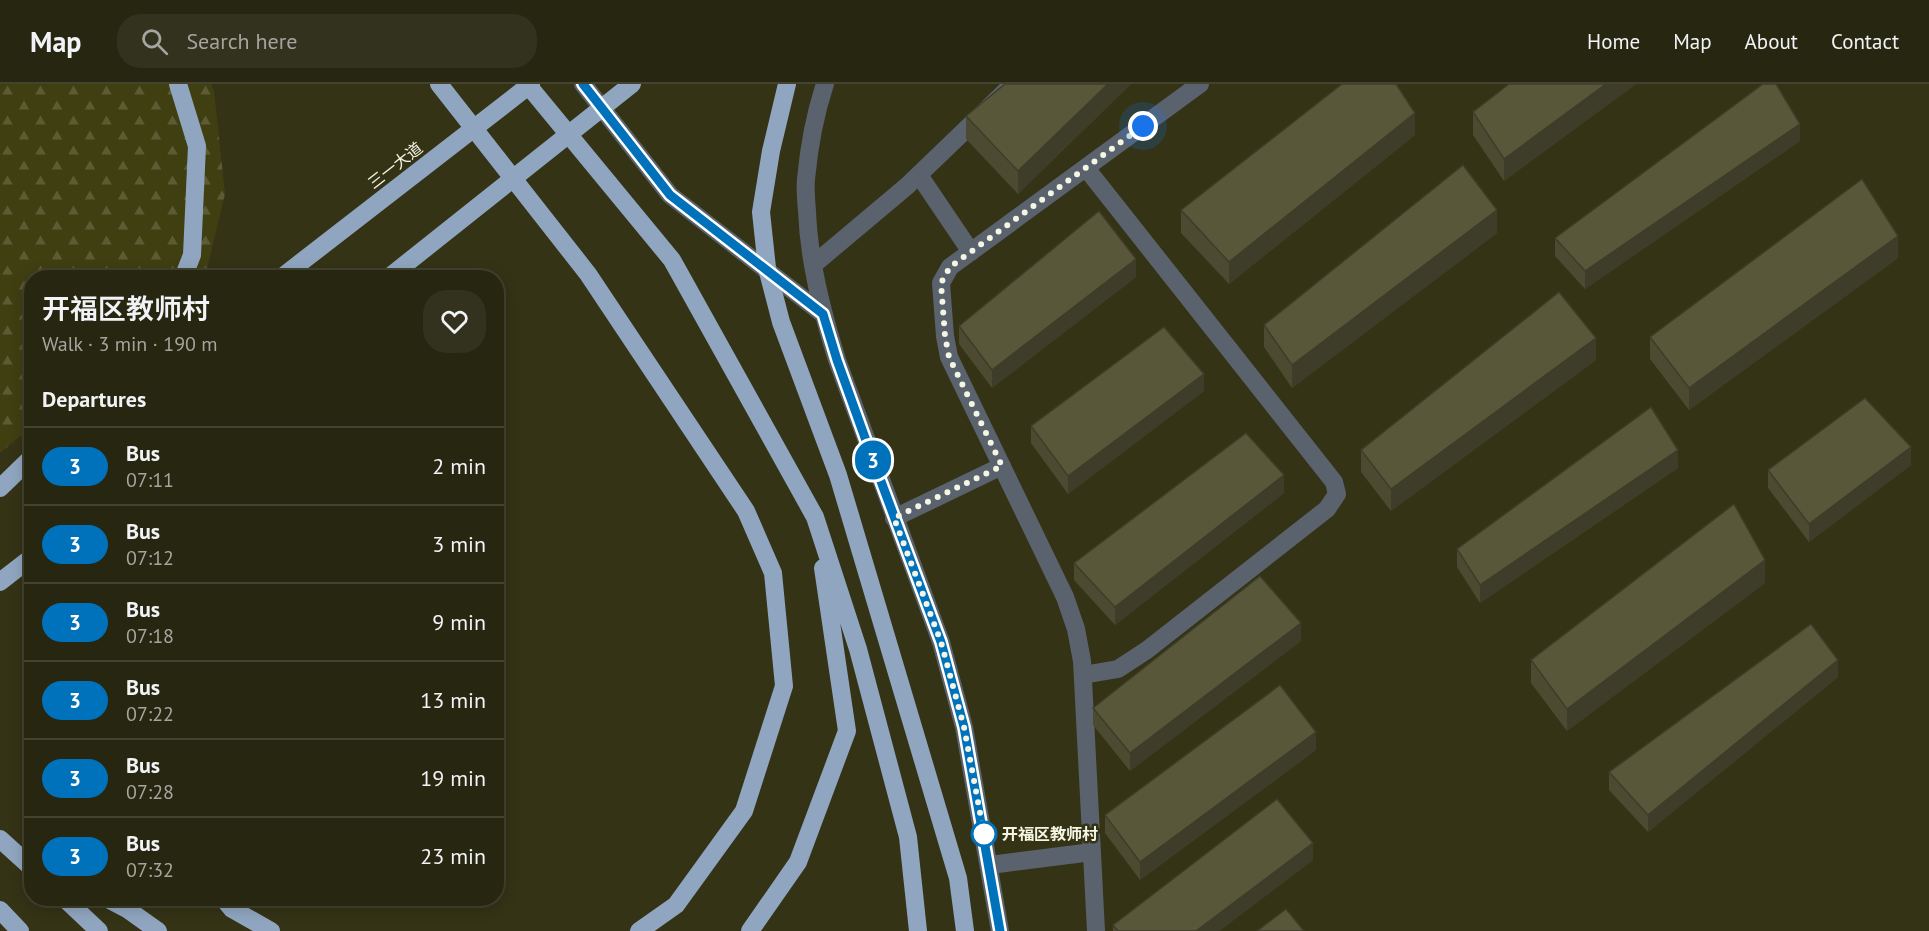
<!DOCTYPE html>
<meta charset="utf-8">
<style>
:root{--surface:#272610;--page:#33321e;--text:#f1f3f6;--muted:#a4a59f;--line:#434330}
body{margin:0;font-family:"PT Sans","Noto Sans SC",sans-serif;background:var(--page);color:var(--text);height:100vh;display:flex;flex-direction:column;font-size:22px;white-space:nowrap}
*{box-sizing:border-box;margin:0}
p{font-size:20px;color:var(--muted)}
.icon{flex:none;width:33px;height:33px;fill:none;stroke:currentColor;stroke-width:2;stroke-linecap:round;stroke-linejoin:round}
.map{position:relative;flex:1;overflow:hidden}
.side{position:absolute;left:24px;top:186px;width:480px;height:636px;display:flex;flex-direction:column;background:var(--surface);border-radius:24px;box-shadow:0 3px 15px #0003,0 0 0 2px var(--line)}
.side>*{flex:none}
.badge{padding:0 12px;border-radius:20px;font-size:21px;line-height:39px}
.you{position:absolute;width:30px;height:30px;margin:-15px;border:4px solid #fff;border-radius:50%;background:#1a73e8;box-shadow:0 0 0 9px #1a73e833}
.map>.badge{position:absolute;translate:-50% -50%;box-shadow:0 0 0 3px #fff}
h2{padding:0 18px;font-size:22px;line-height:54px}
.round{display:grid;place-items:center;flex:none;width:63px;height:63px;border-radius:24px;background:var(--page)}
.headline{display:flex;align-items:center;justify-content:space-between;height:102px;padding:0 18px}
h1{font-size:28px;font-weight:600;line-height:45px}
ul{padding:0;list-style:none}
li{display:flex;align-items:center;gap:18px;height:78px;padding:0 18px;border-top:2px solid var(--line)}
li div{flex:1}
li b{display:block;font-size:22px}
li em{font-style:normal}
li .badge{min-width:66px;font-weight:700;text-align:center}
header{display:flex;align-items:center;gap:36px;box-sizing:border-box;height:84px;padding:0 30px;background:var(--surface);border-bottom:2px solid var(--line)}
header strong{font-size:28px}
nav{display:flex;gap:33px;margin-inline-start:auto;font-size:21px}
.search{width:420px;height:54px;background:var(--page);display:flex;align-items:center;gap:15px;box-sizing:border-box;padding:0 21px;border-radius:24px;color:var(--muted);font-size:22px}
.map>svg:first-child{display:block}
</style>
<header>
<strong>Map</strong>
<div class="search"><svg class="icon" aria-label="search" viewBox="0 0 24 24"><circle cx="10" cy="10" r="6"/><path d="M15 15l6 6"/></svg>Search here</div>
<nav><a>Home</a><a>Map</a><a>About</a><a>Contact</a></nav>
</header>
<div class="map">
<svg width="1929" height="847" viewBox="0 0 1929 847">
<defs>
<pattern id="forest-firs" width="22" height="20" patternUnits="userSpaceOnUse" patternTransform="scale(1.5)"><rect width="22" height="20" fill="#403f12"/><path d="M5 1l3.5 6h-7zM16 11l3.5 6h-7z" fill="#5c5b34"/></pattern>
</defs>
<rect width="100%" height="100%" fill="#343316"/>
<!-- forest -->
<path fill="url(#forest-firs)" d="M0 0H211L214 7 225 110 205 193 32 194 31 343 0 369Z"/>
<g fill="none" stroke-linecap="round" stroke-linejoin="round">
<!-- minor -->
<path stroke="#5a636d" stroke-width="18" d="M583 0 670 111 823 230
M825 0C815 30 809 63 806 95 805 105 806 116 807 127 809 178 822 227 837 276L941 558 964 643 1000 847
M919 91 971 168
M813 181 907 102 1013 0
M894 434 1002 382
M1083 591 1118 585 1147 566 1327 425 1337 410 1334 398 1086 84
M990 781 1092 768
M1096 847 1082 577 1076 545 1065 513 949 273 945 252 941 199 950 183 1200 0"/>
<!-- highway -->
<path stroke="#90a6c0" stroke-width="18" d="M178 0 197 62 192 171 183 194
M439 0 588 190 746 427 773 489 784 602 744 727 676 821 639 847
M527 0 672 176 815 433 858 565 908 753 918 847
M0 404 32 373
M0 498 32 473
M64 814 99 847
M106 814 127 825 158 847
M223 814 232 825 271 847
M0 826 20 847
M750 847 798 778 847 647 823 484"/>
<!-- highway-bridge -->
<path stroke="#90a6c0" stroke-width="18" d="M787 0 771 67 761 128 767 184 781 238 838 391 958 794 965 847
M282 193 531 0
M388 194 632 0
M0 755 32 784"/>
</g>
<!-- wall -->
<path fill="#4c4b32" d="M1131 0 1018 110 966 55V32Z
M1509 0H1636L1504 97 1473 51V28Z
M1415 51 1229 200 1181 149V126Z
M1800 57 1585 205 1555 172V154Z
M1497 149 1292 304 1264 263V241Z
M1898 174 1689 326 1650 275V253Z
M1136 193 992 304 959 260V242Z
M1596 276 1391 427 1361 388V366Z
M1204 307 1068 410 1031 359V342Z
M1911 381 1809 458 1768 404V386Z
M1678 384 1480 519 1457 483V465Z
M1284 409 1115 541 1074 496V479Z
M1765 499 1567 647 1531 599V576Z
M1301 557 1130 687 1093 641V624Z
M1838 593 1648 748 1609 706V688Z
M1316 666 1140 796 1105 749V731Z
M1313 776 1219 847H1113V841Z"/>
<!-- shaded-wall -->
<path fill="#3e3d29" d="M1108 0H1131L1018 110V87Z
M1606 0H1636L1504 97V75Z
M1415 29V51L1229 200V178Z
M1800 40V57L1585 205V187Z
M1497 126V149L1292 304V281Z
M1898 152V174L1689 326V304Z
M1136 175V193L992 304V286Z
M1596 254V276L1391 427V405Z
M1204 290V307L1068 410V392Z
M1911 363V381L1809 458V440Z
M1678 366V384L1480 519V501Z
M1284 391V409L1115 541V523Z
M1765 476V499L1567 647V625Z
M1301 539V557L1130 687V669Z
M1838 576V593L1648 748V731Z
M1316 648V666L1140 796V778Z
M1313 759V776L1219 847H1196Z"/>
<!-- building -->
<path fill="#58573a" stroke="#3e3d29" stroke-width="1.5" d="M1005 0H1108L1018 87 966 32Z
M1342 0H1396L1415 29 1229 178 1181 126Z
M1509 0H1606L1504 75 1473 28Z
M1763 0H1776L1800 40 1585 187 1555 154Z
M1463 81 1497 126 1292 281 1264 241Z
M1862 95 1898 152 1689 304 1650 253Z
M1099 127 1136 175 992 286 959 242Z
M1559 208 1596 254 1391 405 1361 366Z
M1164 243 1204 290 1068 392 1031 342Z
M1865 314 1911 363 1809 440 1768 386Z
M1651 323 1678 366 1480 501 1457 465Z
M1246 349 1284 391 1115 523 1074 479Z
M1734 420 1765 476 1567 625 1531 576Z
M1260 492 1301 539 1130 669 1093 624Z
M1811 540 1838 576 1648 731 1609 688Z
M1280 601 1316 648 1140 778 1105 731Z
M1277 715 1313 759 1196 847H1118L1113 841Z
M1286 825 1304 847H1257Z"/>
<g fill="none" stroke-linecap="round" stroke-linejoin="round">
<defs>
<path id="line" d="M583 0 670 111 823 230 837 276 873 376 941 558 964 643 1000 847"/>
</defs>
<!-- line casing -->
<use href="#line" stroke="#fff" stroke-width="14"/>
<!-- line -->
<use href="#line" stroke="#0072bc" stroke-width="9"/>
<!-- walk -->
<path stroke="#f4f5e3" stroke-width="6" stroke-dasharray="0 10.8" d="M984 750 964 643 941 558 894 434 1002 382 949 273 945 252 941 199 950 183 1143 42"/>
</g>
<!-- markers -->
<circle fill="#fff" stroke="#0072bc" stroke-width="3" cx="984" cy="750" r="12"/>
<g text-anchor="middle" stroke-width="5" stroke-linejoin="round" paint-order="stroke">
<!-- street labels -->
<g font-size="16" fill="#f4f5e3" stroke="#343316">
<text transform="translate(395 81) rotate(-38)" y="6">三一大道</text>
</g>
<!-- stop labels -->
<g font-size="16" font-weight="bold" fill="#f4f5e3" stroke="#343316" text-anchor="start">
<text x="1002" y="756">开福区教师村</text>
</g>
</g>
</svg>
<div class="you" style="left:1143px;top:42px"></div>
<b class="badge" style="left:873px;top:376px;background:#0072bc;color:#fff">3</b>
<section class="side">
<div class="headline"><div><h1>开福区教师村</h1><p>Walk · 3 min · 190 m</p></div><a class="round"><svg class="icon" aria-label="heart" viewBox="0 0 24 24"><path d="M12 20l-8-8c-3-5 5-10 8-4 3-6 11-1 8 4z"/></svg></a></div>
<h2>Departures</h2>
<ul>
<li><span class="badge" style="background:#0072bc;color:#fff">3</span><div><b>Bus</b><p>07:11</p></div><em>2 min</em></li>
<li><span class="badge" style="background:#0072bc;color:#fff">3</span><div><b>Bus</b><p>07:12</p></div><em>3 min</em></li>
<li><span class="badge" style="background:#0072bc;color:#fff">3</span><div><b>Bus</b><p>07:18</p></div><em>9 min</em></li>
<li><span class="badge" style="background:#0072bc;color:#fff">3</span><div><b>Bus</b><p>07:22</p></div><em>13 min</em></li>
<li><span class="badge" style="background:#0072bc;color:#fff">3</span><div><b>Bus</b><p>07:28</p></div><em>19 min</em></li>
<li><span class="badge" style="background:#0072bc;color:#fff">3</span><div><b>Bus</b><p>07:32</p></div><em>23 min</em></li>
</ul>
</section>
</div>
